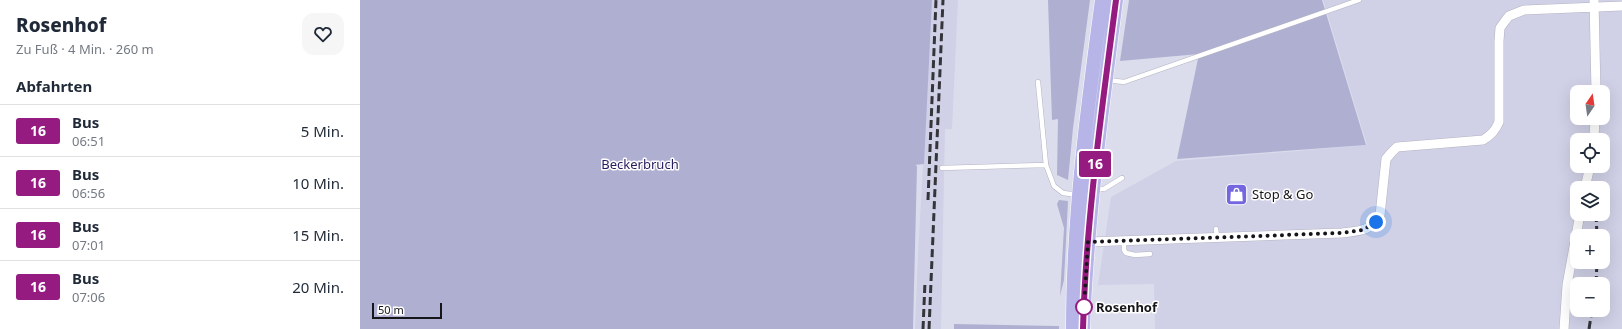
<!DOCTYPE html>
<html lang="de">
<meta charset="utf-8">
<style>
:root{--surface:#fff;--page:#f6f6f7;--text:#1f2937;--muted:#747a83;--line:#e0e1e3}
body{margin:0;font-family:"Noto Sans",sans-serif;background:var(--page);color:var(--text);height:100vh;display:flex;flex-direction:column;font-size:15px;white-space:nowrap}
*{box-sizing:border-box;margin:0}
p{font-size:13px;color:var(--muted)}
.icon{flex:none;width:22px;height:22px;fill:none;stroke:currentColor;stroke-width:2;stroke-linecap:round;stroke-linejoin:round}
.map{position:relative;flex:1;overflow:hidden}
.drawer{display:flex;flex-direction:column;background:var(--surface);width:360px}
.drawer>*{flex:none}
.badge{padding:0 8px;border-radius:3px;font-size:14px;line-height:26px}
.needle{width:26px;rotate:13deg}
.buttons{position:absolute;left:1210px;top:85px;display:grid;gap:8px}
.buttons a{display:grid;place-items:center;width:40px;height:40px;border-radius:8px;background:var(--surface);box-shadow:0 4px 16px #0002;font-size:20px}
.scale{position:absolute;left:12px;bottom:10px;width:70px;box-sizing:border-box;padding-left:4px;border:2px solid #15151a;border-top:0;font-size:11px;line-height:14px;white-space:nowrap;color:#15151a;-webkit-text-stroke:3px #fff;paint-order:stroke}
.you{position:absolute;width:20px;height:20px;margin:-10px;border:3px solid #fff;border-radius:50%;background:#1a73e8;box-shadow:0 0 0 6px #1a73e833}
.map>.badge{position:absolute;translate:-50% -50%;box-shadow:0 0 0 2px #fff}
h2{padding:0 16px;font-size:15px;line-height:36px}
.round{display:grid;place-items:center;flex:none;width:42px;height:42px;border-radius:12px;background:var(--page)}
.head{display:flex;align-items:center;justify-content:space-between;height:68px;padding:0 16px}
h1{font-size:19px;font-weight:800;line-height:30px}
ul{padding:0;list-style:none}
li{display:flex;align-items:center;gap:12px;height:52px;padding:0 16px;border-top:1px solid var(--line)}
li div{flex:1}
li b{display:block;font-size:15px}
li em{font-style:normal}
li .badge{min-width:44px;font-weight:700;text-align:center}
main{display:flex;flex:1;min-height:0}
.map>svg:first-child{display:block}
</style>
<main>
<section class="drawer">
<div class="head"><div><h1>Rosenhof</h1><p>Zu Fuß · 4 Min. · 260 m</p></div><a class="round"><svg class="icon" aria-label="heart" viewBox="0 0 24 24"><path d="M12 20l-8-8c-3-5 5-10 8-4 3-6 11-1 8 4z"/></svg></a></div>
<h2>Abfahrten</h2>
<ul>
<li><span class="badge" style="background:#951b81;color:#fff">16</span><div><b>Bus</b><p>06:51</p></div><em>5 Min.</em></li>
<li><span class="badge" style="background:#951b81;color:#fff">16</span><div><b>Bus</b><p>06:56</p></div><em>10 Min.</em></li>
<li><span class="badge" style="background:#951b81;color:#fff">16</span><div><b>Bus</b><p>07:01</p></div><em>15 Min.</em></li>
<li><span class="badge" style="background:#951b81;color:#fff">16</span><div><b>Bus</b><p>07:06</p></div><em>20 Min.</em></li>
</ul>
</section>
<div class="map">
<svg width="1262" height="329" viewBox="0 0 1262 329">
<rect width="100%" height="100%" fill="#dcddec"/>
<!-- built -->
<path fill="#d0d1e7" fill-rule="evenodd" d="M560 0H598L592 129H585L581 329H555L558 255 565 128Z
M963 0H1262V329H795L794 284 738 285 751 197 816 161 1007 145ZM1217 92H1243V118H1217ZM1217 140H1243V166H1217ZM1217 188H1243V214H1217ZM1217 236H1243V262H1217ZM1217 284H1243V310H1217Z"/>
<!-- green -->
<path fill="#afafd2" d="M0 0H572L564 164 555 165 557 166 553 329H0Z
M688 0H730L713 128 708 180 697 175 698 119 692 120Z
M769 0H962L1006 145 817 159 839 54 760 61Z
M699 200 708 201 704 280 700 296 704 228 697 204Z
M594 324 699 326V329H594Z"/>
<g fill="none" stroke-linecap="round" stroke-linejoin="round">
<defs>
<path id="service" d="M747 80 764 82 999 0
M678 82 686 165 694 186 703 193 718 195
M582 168 686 165
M735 189H744L762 178
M856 229 857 237
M764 241V250L766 253 775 255 790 254"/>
<path id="minor" d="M1234 0 1236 92
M1234 140 1235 118
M1225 188 1230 166
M728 242 982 233C998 231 1012 231 1020 215L1026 159 1031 153 1037 147 1123 140C1131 135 1135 131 1139 122V41L1140 28 1145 21 1149 16 1164 10 1262 6
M1204 329 1207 285 1220 214"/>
<path id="primary" d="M713 329C713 217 727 110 742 0
M723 329C727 219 742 109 756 0"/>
</defs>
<!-- service casing -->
<use href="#service" stroke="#b2b3c1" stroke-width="5.5"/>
<!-- minor casing -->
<use href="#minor" stroke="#b2b3c1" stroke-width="10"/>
<!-- primary casing -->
<use href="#primary" stroke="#fff" stroke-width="15"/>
<!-- service -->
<use href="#service" stroke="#fff" stroke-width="4.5"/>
<!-- minor -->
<use href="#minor" stroke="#fff" stroke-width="9"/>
<!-- primary -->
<use href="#primary" stroke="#b7b5e7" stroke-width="14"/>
<!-- rail -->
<path stroke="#34343b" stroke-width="3" stroke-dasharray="8 4" stroke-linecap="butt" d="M568 200 576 0
M1236 214 1237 236
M1236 284 1237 262
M563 329 565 282
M569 329 583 0
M1229 329 1232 310"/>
</g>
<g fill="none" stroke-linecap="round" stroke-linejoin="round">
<defs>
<path id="line" d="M723 329C726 219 742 109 756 0"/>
</defs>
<!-- line casing -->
<use href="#line" stroke="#fff" stroke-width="9"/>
<!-- line -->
<use href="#line" stroke="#951b81" stroke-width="6"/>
<!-- walk -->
<path stroke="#15151a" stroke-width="4" stroke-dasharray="0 7.2" d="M724 307 728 242 982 233 1003 230 1016 222"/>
</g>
<!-- icons -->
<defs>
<symbol id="shop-square" viewBox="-11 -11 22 22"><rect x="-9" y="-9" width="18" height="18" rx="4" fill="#7466e1" stroke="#fff"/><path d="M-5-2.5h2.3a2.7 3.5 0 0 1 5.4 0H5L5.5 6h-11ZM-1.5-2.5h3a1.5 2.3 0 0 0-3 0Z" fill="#fff"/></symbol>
</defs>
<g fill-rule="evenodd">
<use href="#shop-square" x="864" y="182" width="25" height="25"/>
</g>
<!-- markers -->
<circle fill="#fff" stroke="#951b81" stroke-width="2" cx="724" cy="307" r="8"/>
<g text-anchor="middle" stroke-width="3" stroke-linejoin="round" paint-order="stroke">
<!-- park labels -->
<g font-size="13" fill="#261c5c" stroke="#fff">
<text x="280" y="169">Beckerbruch</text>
</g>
<!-- poi labels -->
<g font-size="13" fill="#15151a" stroke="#fff" text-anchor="start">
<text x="892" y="199">Stop &amp; Go</text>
</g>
<!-- stop labels -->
<g font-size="13" font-weight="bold" fill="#15151a" stroke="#fff" text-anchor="start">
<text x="736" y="312">Rosenhof</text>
</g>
</g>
</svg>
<div class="buttons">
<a><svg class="needle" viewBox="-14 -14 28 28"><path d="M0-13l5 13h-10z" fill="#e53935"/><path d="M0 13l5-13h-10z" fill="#747a83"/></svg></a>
<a><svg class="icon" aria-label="locate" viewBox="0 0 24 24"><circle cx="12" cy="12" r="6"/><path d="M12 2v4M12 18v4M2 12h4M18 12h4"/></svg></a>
<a><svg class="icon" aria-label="layers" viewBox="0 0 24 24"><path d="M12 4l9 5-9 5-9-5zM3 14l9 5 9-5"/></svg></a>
<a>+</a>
<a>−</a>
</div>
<div class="scale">50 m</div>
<div class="you" style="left:1016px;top:222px"></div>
<b class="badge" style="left:735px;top:164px;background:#951b81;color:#fff">16</b>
</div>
</main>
